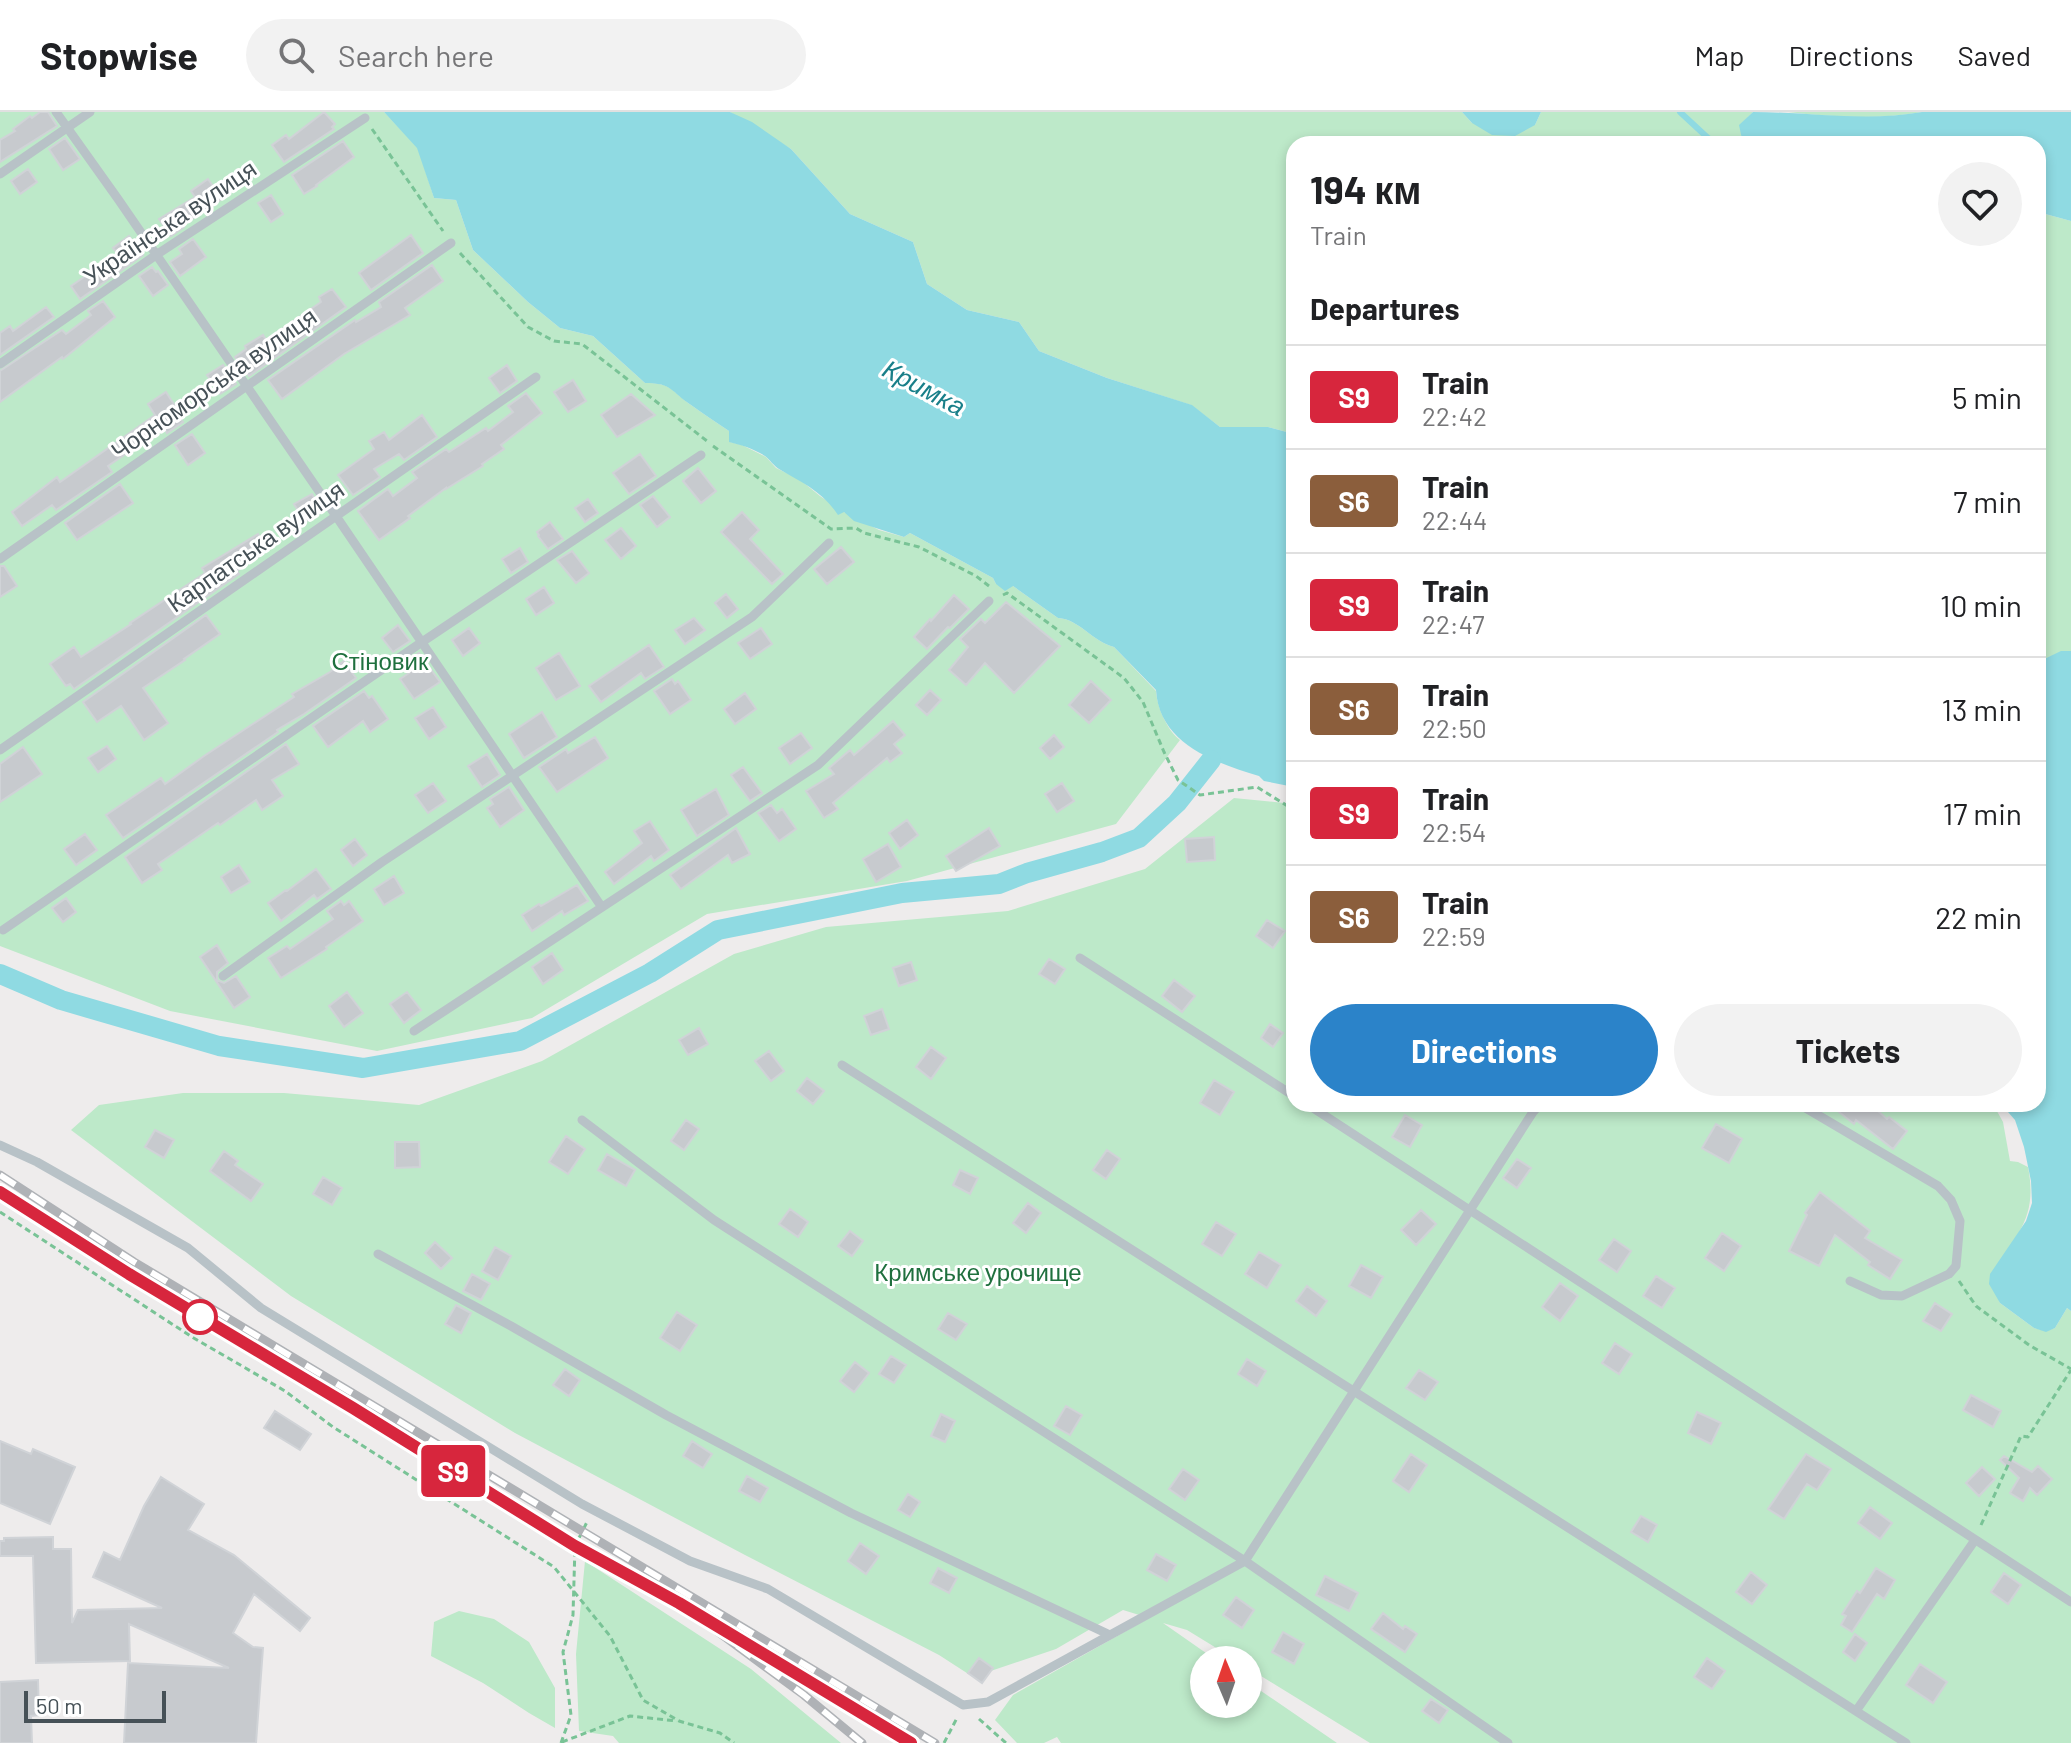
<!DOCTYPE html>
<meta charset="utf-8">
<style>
:root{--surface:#fff;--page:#f2f2f2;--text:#202124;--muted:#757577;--line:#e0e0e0;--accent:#2b83c9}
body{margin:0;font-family:Barlow,sans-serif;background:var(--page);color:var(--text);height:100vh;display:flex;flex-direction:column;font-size:30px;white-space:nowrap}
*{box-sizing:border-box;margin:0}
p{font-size:26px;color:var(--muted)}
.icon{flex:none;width:44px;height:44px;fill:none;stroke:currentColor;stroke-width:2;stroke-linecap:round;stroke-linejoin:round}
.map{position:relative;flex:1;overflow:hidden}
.details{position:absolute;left:1286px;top:24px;width:760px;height:976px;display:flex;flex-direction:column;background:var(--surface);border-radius:24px;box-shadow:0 4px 12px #0003}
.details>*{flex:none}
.badge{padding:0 16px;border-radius:6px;font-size:28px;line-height:52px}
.needle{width:52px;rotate:358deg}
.fabs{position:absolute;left:1190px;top:1534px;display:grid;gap:16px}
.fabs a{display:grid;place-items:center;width:72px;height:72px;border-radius:50%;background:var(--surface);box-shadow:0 4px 12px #0003;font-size:40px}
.scale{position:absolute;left:24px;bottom:20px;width:142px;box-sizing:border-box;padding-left:8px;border:4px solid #465157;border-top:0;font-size:22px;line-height:28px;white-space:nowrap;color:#465157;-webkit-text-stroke:6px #fff;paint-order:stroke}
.map>.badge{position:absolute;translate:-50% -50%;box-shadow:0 0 0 4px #fff}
h2{padding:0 24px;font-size:30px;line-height:72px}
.round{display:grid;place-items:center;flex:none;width:84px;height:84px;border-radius:42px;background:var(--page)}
.head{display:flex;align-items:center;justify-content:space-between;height:136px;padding:0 24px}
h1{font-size:38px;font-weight:700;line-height:60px}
.cta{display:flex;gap:16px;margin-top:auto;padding:16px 24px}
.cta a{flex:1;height:92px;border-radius:48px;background:var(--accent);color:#fff;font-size:32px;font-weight:700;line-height:92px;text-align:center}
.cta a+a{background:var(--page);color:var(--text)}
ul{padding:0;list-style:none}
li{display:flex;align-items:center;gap:24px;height:104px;padding:0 24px;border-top:2px solid var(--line)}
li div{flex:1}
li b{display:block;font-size:30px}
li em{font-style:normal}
li .badge{min-width:88px;font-weight:700;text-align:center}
header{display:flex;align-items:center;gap:48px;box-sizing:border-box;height:112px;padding:0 40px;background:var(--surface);border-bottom:2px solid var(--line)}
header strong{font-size:38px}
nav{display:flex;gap:44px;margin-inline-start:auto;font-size:28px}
.search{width:560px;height:72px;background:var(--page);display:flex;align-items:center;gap:20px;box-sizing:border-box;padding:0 28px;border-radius:44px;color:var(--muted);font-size:30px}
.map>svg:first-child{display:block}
</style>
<header>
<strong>Stopwise</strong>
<div class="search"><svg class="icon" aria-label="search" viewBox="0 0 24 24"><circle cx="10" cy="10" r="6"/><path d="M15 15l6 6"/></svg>Search here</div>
<nav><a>Map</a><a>Directions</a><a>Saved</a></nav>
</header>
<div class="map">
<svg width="2071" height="1631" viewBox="0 0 2071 1631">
<rect width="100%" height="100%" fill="#eeecec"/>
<!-- green -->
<path fill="#bde9c9" d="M0 0H384L418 36 434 86 456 88 473 138 528 190 560 216 593 224 645 271C673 271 671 279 691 293 703 302 716 310 729 319L730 330 742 333 766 345 776 356 799 367 820 384 844 400 879 418 904 425 910 421 993 466 996 472 1013 474 1058 506C1079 507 1093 530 1114 535L1156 579C1157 595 1167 618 1180 628L1116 712 907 769 707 802 532 906 377 939 170 899 0 834Z
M730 0H1462L1472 11 1535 13 1541 0H1753L1740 13 1743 32H1294V322L1268 315H1220L1191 293 1107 266 1039 239 1019 210 967 198 927 172 913 130 850 102 791 37Z
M1788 0H1922C1879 8 1831 5 1788 0Z
M2038 100 2071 109V539L2061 540 2038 550Z
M1234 686 1294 692V992H1993L2003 1010 2010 1049 2018 1050 2028 1055C2038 1106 2017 1122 1991 1162L2000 1191 2034 1216 2046 1219 2055 1216 2067 1196 2071 1199V1631H1370L1248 1556V1548H1236L1187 1518 1163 1511 1216 1548H1204V1592H1248V1570L1337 1631H1061L1057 1625 1044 1631H1017L995 1608 1013 1583 1149 1506 1123 1498 1056 1537 973 1565 939 1543 745 1443 515 1321 291 1184 71 1018 99 993 183 981H284L419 993 542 949 734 842 826 815 1008 799 1145 757Z
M585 1449 751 1557 841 1631H619L613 1624 579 1619 576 1542Z
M459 1499 494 1507 529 1530 555 1576V1616L529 1601 483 1571 431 1544 434 1510Z"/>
<!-- water -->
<path fill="#8fdae2" d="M384 0H730L752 10 791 37 850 102 913 130 927 172 967 198 1019 210 1039 239 1107 266 1192 293 1220 315H1268L1294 322V675L1264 669 1259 664C1216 651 1159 632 1156 578L1114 535C1093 530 1079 507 1058 506L1013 474 1005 479 996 472 993 466 910 421 904 425 854 409 844 400 838 403C823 380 803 371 779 357 774 354 770 348 765 344 754 337 742 333 729 330V319C716 310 703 302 691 293 671 280 673 271 645 271L593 224 560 216 528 190 473 138 456 88 434 86 417 36Z
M1462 0H1541L1535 13 1515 24 1492 23 1472 11Z
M1753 0C1809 0 1866 10 1922 0H2071V109L2038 100V32H1743L1739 13Z
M2061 539H2071V1199L2067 1196 2055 1216 2046 1220 2034 1216 2000 1191 1989 1172 1990 1162 2026 1109 2032 1091 2031 1069 2024 1035 2015 1008 2001 992H2038V550Z"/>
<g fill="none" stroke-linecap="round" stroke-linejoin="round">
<!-- stream -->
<path stroke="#8fdae2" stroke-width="6" d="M1680 0 1708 26 1719 32"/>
<!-- canal -->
<path stroke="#8fdae2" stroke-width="20" d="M0 862 61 888 219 934 363 956 520 929 650 861 718 818 902 781 999 772 1027 761 1102 740 1139 726 1177 691 1211 648"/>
</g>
<!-- building -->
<path fill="#c7cace" stroke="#d0d3d7" stroke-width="2" d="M40 0H48L57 14 0 50V28L15 19 13 17 30 4 32 6Z
M324 0 335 12 332 15 334 17 284 50 272 33 286 23 289 27Z
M65 26 80 47 63 58 49 37Z
M343 29 354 45 316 73 317 74 304 82 292 63Z
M28 57 37 70 20 82 11 69Z
M208 67 222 87 183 113 184 115 171 124 159 107 195 85 191 79Z
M271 83 283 102 271 110 258 91Z
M411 123 423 141 371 178 359 161Z
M129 124 143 143 80 187 71 174 118 142 113 136Z
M193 127 206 145 180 164 170 150 182 142 179 137Z
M432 153 443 169 405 196 410 203 344 242 282 287 268 268 355 208 356 210 381 195 379 190Z
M152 155 156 160 158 159 168 173 153 184 139 164Z
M332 177 346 195 249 264 235 245 246 237 245 234 263 223 266 228 321 190 319 185Z
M103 189 115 205 63 247 62 245 0 290V259L62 218 66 222 91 203 88 199Z
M46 195 54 205 0 243V221L10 214 13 219Z
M223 253 236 272 220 282 207 263Z
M507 253 517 269 500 281 489 266Z
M573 268 586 289 568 300 554 280Z
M166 280 182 305 180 306 183 310 167 321 164 316 108 354 112 360 56 398 52 393 22 414 12 400 57 365 60 370 155 303 148 292Z
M526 281 542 301 501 333 504 337 482 352 483 354 446 377V376L408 404 410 406 379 428 358 399 362 396 388 377 393 384 417 366 412 360 446 337 449 340 486 316 488 319 513 300 508 294Z
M631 282 655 303 617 325 601 303Z
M422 303 437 325 404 348 399 342 374 357 380 365 353 383 338 363 374 337 369 329 384 320 389 328Z
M192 322 205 341 188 353 175 333Z
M640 342 656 364 629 382 613 361Z
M698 356 716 379 701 391 683 369Z
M120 372 133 391 77 428 65 411Z
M312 382 322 400 305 410 294 392Z
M653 384 670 405 657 415 640 393Z
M588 387 598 401 585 410 575 396Z
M742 400 759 418 750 427 783 462 772 472 721 420Z
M550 410 563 427 548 437 538 424 539 423 537 420Z
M621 416 636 434 621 447 605 428Z
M258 422 268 438 237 459 239 462 74 577 70 572 66 574 50 552 74 535 81 545 131 512 130 511 205 461 202 456Z
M841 435 854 450 827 472 814 457Z
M520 436 528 450 511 461 502 447Z
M572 439 589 461 576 471 557 448Z
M0 454H4L17 474 0 485Z
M544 475 554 491 536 503 526 487Z
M726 482 738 497 727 506 715 491Z
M954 483 969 497 950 516 948 515 927 537 914 525 930 507 931 509Z
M1006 490 1060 534 1014 581 985 551 966 573 949 558 968 535 960 527 981 507 985 511Z
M206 503 220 522 184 547 185 548 143 576 168 611 144 628 121 594 97 610 83 590Z
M694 506 705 518 685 532 675 518Z
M398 513 410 529 393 540 382 526Z
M469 516 480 531 463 544 452 528Z
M761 516 772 532 750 547 738 531Z
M649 533 664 555 645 567 641 561 601 590 589 574Z
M419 541 440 570 414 587 400 567 409 561 403 552Z
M559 541 580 574 556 588 536 556Z
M344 549 356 566 304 602 277 618 278 620 123 726 106 703 161 666 165 672 204 644 294 585 292 582 330 560Z
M672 567 675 572 678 569 691 588 670 602 654 579Z
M1091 569 1111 588 1089 611 1069 593Z
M930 578 941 588 927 603 916 593Z
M364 579 369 586 372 584 388 607 370 620 363 609 328 635 313 614Z
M745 581 756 597 735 612 724 597Z
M433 595 446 615 429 627 415 606Z
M542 600 557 625 524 646 509 622Z
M893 609 905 623 894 632 902 641 890 650 887 646 833 691 838 697 824 706 806 679 834 662 829 656 850 638 854 643Z
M801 621 812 636 790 652 779 636Z
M1054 623 1064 635 1050 647 1040 636Z
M595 625 608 646 557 680 539 655 566 637 568 641Z
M286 632 299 652 272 668 283 684 262 698 256 688 220 713 218 711 158 752 162 758 142 771 125 745Z
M107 634 116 647 98 660 88 646Z
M23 635 42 662 0 690V652Z
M487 642 500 663 482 675 468 654Z
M743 655 762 681 750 689 731 663Z
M433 671 446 689 428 701 415 683Z
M1062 671 1074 689 1057 700 1045 682Z
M509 675 524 698 500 715 487 696 493 692 490 687Z
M716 677 729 703 697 724 681 698Z
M771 693 777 701 782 697 796 717 779 729 758 701Z
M907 708 918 723 900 737 889 721Z
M650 709 669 738 654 749 651 744 614 772 605 760 642 731 634 719Z
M736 716 750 742 732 751 728 743 681 777 670 763Z
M989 716 1000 734 956 759 946 744Z
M85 722 97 738 76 753 64 737Z
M1214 725 1215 748 1187 750 1185 727Z
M355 727 367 743 353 754 341 738Z
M888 732 901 755 876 770 863 747Z
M239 753 250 770 231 781 221 765Z
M316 757 331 777 317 787 314 783 281 809 268 791 286 778 287 779Z
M394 764 404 781 384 793 374 777Z
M577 773 588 789 564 803 562 799 532 819 522 803 539 792 541 794Z
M66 786 76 800 63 810 52 796Z
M341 789 344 793 349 789 363 809 326 835 327 837 281 866 268 846 287 834 290 837 333 807 327 799Z
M1267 808 1285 819 1273 836 1256 824Z
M217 833 228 851 217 860V868L224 871 236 864 250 885 234 896 200 845Z
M552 841 563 858 543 872 532 855Z
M1049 847 1065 857 1055 872 1039 862Z
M911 850 917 868 899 874 893 856Z
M1174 868 1195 884 1182 900 1162 884Z
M347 880 363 901 344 915 329 894Z
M407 880 421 898 404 911 390 892Z
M882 897 889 917 871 923 864 904Z
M1270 912 1283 921 1273 935 1261 926Z
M699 916 708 932 688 943 679 928Z
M931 935 946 946 931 967 916 955Z
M769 939 784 959 771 969 755 949Z
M807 966 824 979 813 992 797 979Z
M1214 968 1234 980 1220 1003 1200 991Z
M1836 992H1870L1887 1007 1889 1005 1907 1019 1893 1037 1856 1008 1854 1012 1839 1000 1842 997Z
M1405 1003 1422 1013 1410 1035 1392 1025Z
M686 1008 699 1017 684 1038 671 1029Z
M1716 1012 1742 1027 1729 1051 1702 1036Z
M155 1018 174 1028 164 1046 145 1035Z
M566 1024 585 1037 568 1062 549 1050Z
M395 1030H419L420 1055 395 1056Z
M1107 1038 1120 1047 1106 1067 1093 1058Z
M224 1039 238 1049 235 1053 263 1072 251 1089 210 1059Z
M607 1042 635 1058 626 1074 598 1058Z
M1517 1047 1531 1056 1517 1076 1503 1066Z
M960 1058 978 1066 970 1082 953 1073Z
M323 1065 342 1076 332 1093 313 1082Z
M1820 1080 1870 1119 1865 1126 1902 1148 1890 1167 1868 1153 1870 1150 1835 1123 1819 1154 1789 1139 1807 1103 1805 1101Z
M1028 1091 1041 1101 1026 1121 1013 1111Z
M790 1097 808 1110 798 1125 779 1112Z
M1421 1098 1436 1112 1416 1133 1401 1118Z
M1216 1110 1236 1122 1222 1144 1202 1132Z
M850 1119 863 1129 852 1144 838 1134Z
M1722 1121 1741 1134 1724 1159 1705 1146Z
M1614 1127 1631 1139 1617 1160 1599 1148Z
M435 1130 452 1146 441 1157 425 1141Z
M495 1135 511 1144 498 1168 482 1159Z
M1259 1140 1281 1153 1267 1176 1245 1162Z
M1361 1153 1383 1165 1371 1186 1349 1174Z
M472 1162 490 1172 481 1188 463 1179Z
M1656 1164 1675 1176 1662 1196 1643 1184Z
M1560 1171 1578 1184 1560 1209 1542 1195Z
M1307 1174 1327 1189 1316 1204 1296 1189Z
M1935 1191 1952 1202 1941 1219 1923 1209Z
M456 1193 471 1201 461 1221 445 1212Z
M677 1200 697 1213 680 1239 660 1226Z
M948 1201 967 1212 956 1228 938 1217Z
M1615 1231 1632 1242 1619 1262 1602 1251Z
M891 1244 906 1253 894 1271 879 1262Z
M1247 1247 1266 1259 1257 1274 1238 1262Z
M855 1250 869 1261 854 1280 840 1269Z
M565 1257 580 1268 569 1284 553 1273Z
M1419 1258 1438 1270 1425 1288 1406 1276Z
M1971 1283 2001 1299 1993 1315 1963 1298Z
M1066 1294 1082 1303 1070 1323 1054 1314Z
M275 1299 311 1322 300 1338 264 1316Z
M1697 1300 1721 1311 1711 1332 1688 1321Z
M941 1302 955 1309 945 1330 931 1324Z
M0 1329 31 1342 33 1337 75 1355 50 1412 0 1391Z
M692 1329 712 1342 703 1356 683 1344Z
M1411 1342 1427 1353 1409 1380 1393 1369Z
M1806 1342 1831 1357 1817 1378 1807 1372 1784 1407 1768 1397Z
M2004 1344 2032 1360 2038 1354 2052 1367 2037 1383 2030 1376 2023 1389 2010 1381 2019 1366 2000 1348Z
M1982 1355 1995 1367 1979 1384 1966 1371Z
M1183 1357 1199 1368 1185 1388 1169 1377Z
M747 1364 768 1376 760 1390 739 1379Z
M161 1365 204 1392 188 1418 234 1443 310 1506 300 1519 254 1482 233 1521 253 1535 263 1536 256 1631H124L128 1551 229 1556 129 1512 130 1549 36 1551 33 1444H0V1429H4V1426L53 1425V1437H71L72 1511 78 1498 162 1496 93 1465 104 1440 120 1448 144 1394Z
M908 1382 920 1390 910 1405 898 1398Z
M1870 1395 1892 1411 1880 1427 1858 1411Z
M1641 1404 1657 1413 1648 1430 1631 1420Z
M860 1431 879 1444 866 1462 848 1449Z
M1156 1442 1176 1453 1167 1469 1147 1458Z
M938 1456 957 1466 949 1481 930 1471Z
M1876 1456 1895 1468 1884 1487 1877 1482 1852 1520 1841 1513 1846 1504 1842 1502 1857 1479 1860 1481Z
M1751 1460 1767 1473 1752 1492 1736 1480Z
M2004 1461 2021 1473 2008 1492 1991 1480Z
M1325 1464 1358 1481 1349 1499 1316 1483Z
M1236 1485 1254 1498 1242 1516 1223 1503Z
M1383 1501 1403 1517 1405 1514 1417 1522 1405 1540 1371 1517Z
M1283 1520 1304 1532 1294 1552 1272 1540Z
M1855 1522 1867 1531 1855 1549 1843 1540Z
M979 1546 993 1556 982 1571 968 1561Z
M1707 1546 1725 1559 1712 1577 1694 1565Z
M1920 1552 1947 1570 1933 1591 1906 1573Z
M38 1568 39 1603 31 1604 32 1631H0V1570Z
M1431 1587 1448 1598 1439 1611 1422 1599Z"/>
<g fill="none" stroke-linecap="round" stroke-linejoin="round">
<!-- path -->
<path stroke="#79c396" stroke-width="3" stroke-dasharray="6 4" stroke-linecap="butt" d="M372 17 443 119
M460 141 528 215 554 229 582 232 707 329
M713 334 831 417 856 416 864 421 919 435 976 464 989 474
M1003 483 1007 481 1124 566 1143 590 1164 640 1178 668 1200 683 1257 675 1294 698
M0 1100 192 1225 285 1279 333 1315 554 1455 610 1524 643 1588 679 1609 720 1621 734 1631
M1959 1169 1976 1194 2029 1233 2071 1257
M1981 1413 2021 1324 2028 1325 2071 1258
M979 1607 1006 1631
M562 1630 630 1604 677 1609
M561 1631 571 1603 563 1540 573 1503 575 1434 587 1410
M944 1631 957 1606"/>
<!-- lane -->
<path stroke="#b8c2c7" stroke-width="9" d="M56 0 118 87 336 404 601 794
M0 62 90 0
M0 252 156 143 365 6
M0 447 451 131
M0 638 536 265
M3 818 422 530 701 343
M1080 846 1294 984
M223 864 382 750 752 505 829 431
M414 919 818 653 989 489
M842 953 1906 1631
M1307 992 2071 1490
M1799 992 1938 1074 1951 1088 1960 1109 1956 1154 1949 1162 1902 1184 1881 1183 1850 1169
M582 1008 714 1108 1245 1449 1508 1631
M0 1033 37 1050 188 1136 261 1196 582 1392 690 1449 768 1477 963 1593 988 1590 1245 1449 1533 1000 1540 992
M378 1142 511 1214 666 1303 851 1401 1110 1523
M1856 1599 1975 1428"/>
<defs>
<path id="rail" d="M0 1063 134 1150 935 1631
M0 1080 129 1162 353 1296 575 1434 684 1494
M679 1491 804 1583 862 1631
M801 1565 910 1631"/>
</defs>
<!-- rail casing -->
<use href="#rail" stroke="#afb2b6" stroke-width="9"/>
<!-- rail -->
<use href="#rail" stroke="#fff" stroke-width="6" stroke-dasharray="18" stroke-linecap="butt"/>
</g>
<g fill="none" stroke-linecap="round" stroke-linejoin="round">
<defs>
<path id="line" d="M0 1080 129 1162 353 1296 575 1434 679 1491 911 1631"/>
</defs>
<!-- line casing -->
<use href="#line" stroke="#fff" stroke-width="18"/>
<!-- line -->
<use href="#line" stroke="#d7263d" stroke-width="12"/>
</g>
<!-- markers -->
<circle fill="#fff" stroke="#d7263d" stroke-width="4" cx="200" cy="1205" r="16"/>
<g text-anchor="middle" stroke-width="6" stroke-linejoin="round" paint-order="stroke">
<!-- street labels -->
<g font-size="24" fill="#465157" stroke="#fff">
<text transform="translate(170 111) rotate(-34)" y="8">Українська вулиця</text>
<text transform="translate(214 272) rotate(-35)" y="8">Чорноморська вулиця</text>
<text transform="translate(256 435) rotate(-35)" y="8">Карпатська вулиця</text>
</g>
<!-- park labels -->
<g font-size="24" fill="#1f703e" stroke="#fff">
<text x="380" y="558">Стіновик</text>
<text x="978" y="1169">Кримське урочище</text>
</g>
<!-- water labels -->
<g font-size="26" font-style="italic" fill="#197f89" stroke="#fff">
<text transform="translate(924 276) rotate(28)" y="9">Кримка</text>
</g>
</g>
</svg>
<div class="fabs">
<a><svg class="needle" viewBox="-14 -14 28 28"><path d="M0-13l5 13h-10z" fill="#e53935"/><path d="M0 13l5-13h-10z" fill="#757577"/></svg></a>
</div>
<div class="scale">50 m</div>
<b class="badge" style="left:453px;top:1359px;background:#d7263d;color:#fff">S9</b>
<section class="details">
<div class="head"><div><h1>194 км</h1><p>Train</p></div><a class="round"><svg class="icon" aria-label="heart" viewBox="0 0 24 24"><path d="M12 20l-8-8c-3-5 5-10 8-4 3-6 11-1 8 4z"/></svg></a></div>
<h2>Departures</h2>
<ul>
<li><span class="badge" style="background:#d7263d;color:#fff">S9</span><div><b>Train</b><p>22:42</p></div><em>5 min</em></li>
<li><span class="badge" style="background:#8b5e3c;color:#fff">S6</span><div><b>Train</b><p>22:44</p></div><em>7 min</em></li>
<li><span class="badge" style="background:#d7263d;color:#fff">S9</span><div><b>Train</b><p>22:47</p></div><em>10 min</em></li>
<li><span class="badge" style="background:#8b5e3c;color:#fff">S6</span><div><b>Train</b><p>22:50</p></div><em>13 min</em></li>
<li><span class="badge" style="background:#d7263d;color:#fff">S9</span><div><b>Train</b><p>22:54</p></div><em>17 min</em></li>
<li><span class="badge" style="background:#8b5e3c;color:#fff">S6</span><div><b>Train</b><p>22:59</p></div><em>22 min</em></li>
</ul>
<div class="cta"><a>Directions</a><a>Tickets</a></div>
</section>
</div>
